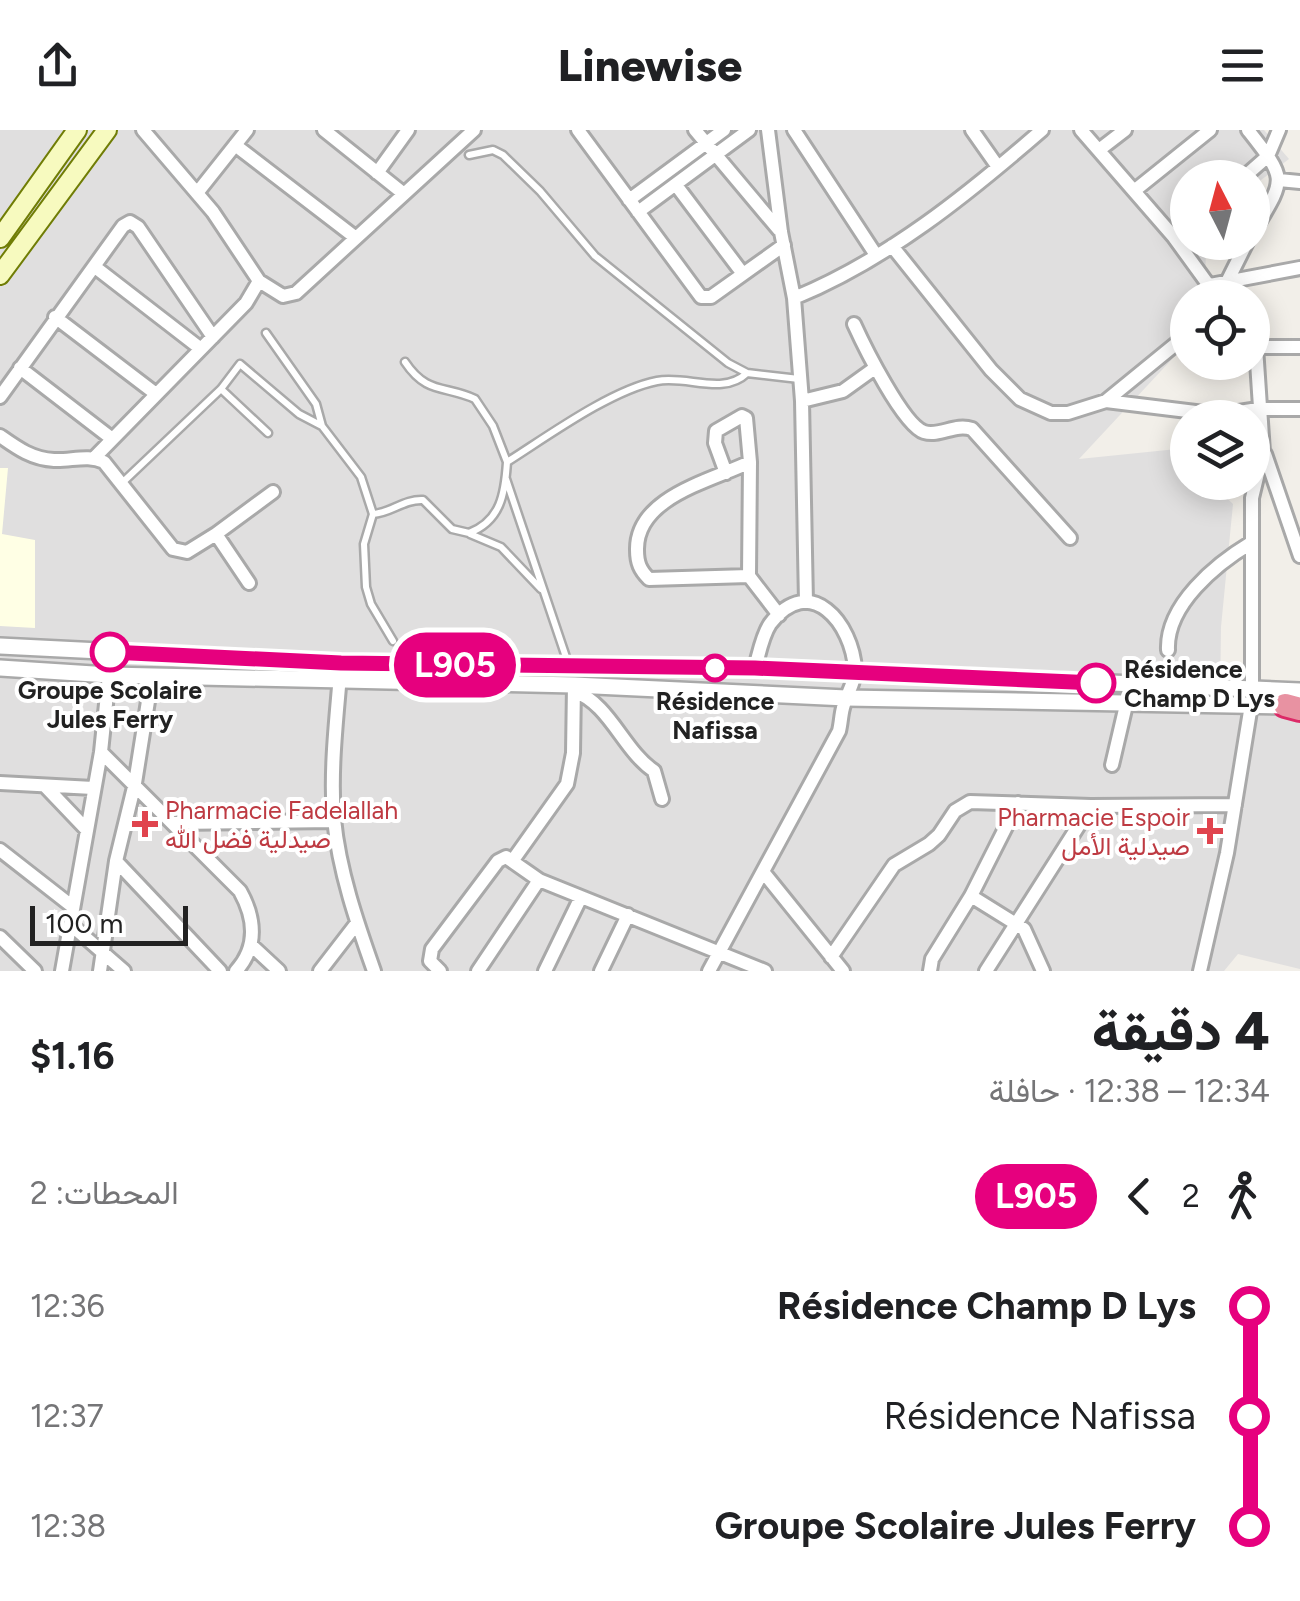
<!DOCTYPE html>
<html lang="ar">
<meta charset="utf-8">
<style>
:root{--surface:#fff;--page:#f6f6f6;--text:#202124;--muted:#757577}
body{margin:0;font-family:Figtree,Vazirmatn,sans-serif;background:var(--page);color:var(--text);direction:rtl;height:100vh;display:flex;flex-direction:column;font-size:38px;white-space:nowrap}
*{box-sizing:border-box;margin:0}
p{font-size:32px;color:var(--muted)}
.icon{flex:none;width:55px;height:55px;fill:none;stroke:currentColor;stroke-width:2;stroke-linecap:round;stroke-linejoin:round}
.map{position:relative;height:841px;overflow:hidden;direction:ltr}
.drawer{display:flex;flex-direction:column;background:var(--surface);flex:1}
.drawer>*{flex:none}
.badge{padding:0 20px;border-radius:32px;font-size:35px;line-height:65px}
.needle{width:65px;rotate:354deg}
.fabs{position:absolute;left:1170px;top:30px;display:grid;gap:20px}
.fabs a{display:grid;place-items:center;width:100px;height:100px;border-radius:50%;background:var(--surface);box-shadow:0 5px 25px #0003;font-size:50px}
.scale{position:absolute;left:30px;bottom:25px;width:158px;box-sizing:border-box;padding-left:10px;border:5px solid #222;border-top:0;font-size:28px;line-height:35px;white-space:nowrap;color:#222;-webkit-text-stroke:8px #fff;paint-order:stroke}
.map>.badge{position:absolute;translate:-50% -50%;box-shadow:0 0 0 5px #fff}
.legs{display:flex;align-items:center;gap:15px;height:110px;padding:0 30px;font-size:32px}
.legs p{margin-inline-start:auto}
.overview{display:flex;align-items:center;justify-content:space-between;height:170px;padding:0 30px}
h1{font-size:55px;font-weight:800;line-height:75px}
ul{padding:0 30px;list-style:none}
li{display:flex;align-items:center;gap:35px;height:110px;font-size:38px}
li i{display:grid;place-items:center;width:15px;height:100%;margin:0 12px;background:currentColor}
li i::after{content:'';width:25px;height:25px;margin:-12px;border:8px solid;border-radius:50%;background:var(--surface)}
li p{margin-inline-start:auto}
li:first-child i{background:linear-gradient(#0000 50%,currentColor 0)}
li:last-child i{background:linear-gradient(currentColor 50%,#0000 0)}
header{display:flex;justify-content:space-between;align-items:center;height:130px;padding:0 30px;background:var(--surface);font-size:45px;font-weight:800}
.map>svg:first-child{display:block}
</style>
<header><svg class="icon" aria-label="menu" viewBox="0 0 24 24"><path d="M4 6h16M4 12h16M4 18h16"/></svg>Linewise<svg class="icon" aria-label="share" viewBox="0 0 24 24"><path d="M12 15V3M7 8l5-5 5 5M5 13v7h14v-7"/></svg></header>
<div class="map">
<svg width="1300" height="841" viewBox="0 0 1300 841">
<rect width="100%" height="100%" fill="#f2efe9"/>
<!-- residential -->
<path fill="#e0dfdf" d="M0 0H1264L1289 29 1253 56 1252 48H1188V112L1206 113 1205 167 1188 168 1187 213 1079 329 1177 319 1187 329 1188 352 1211 353 1233 374 1221 497 1220 573 1300 588V839L1238 824 1224 841H0Z"/>
<!-- education -->
<path fill="#ffffe5" d="M0 338H8L2 404 35 410V498L0 496Z"/>
<g fill="none" stroke-linecap="round" stroke-linejoin="round">
<defs>
<path id="service" d="M469 25 493 20 503 25 540 61 595 126 728 233 747 243 799 249
M266 203 316 274 322 296
M405 232C427 265 445 255 475 269L493 296 507 332
M221 259 268 303
M506 349 569 536
M122 353 221 259 240 234 299 284 322 296 361 347 373 384 364 414 366 457 371 474 393 511
M373 384C391 383 404 369 423 370L452 399 469 403C501 391 505 363 507 332 548 306 611 260 657 251 687 245 723 266 747 243
M470 404 501 417 541 459"/>
<path id="minor" d="M324 0 404 64
M578 0 701 167H711L784 115
M695 0 779 100
M768 0 781 102 794 168 802 271 806 472
M794 0 876 125
M972 0 998 37
M1081 0 1173 106 1218 168
M1248 0C1288 51 1286 47 1252 104
M235 15 356 108
M1099 20 1125 0
M377 43 408 0
M1243 48 1268 26 1279 0
M1279 50 1300 52
M676 55 743 144
M1134 61 1210 0
M197 63 247 0
M629 70 724 0
M638 82 749 0
M892 116 991 240 1020 269 1051 283H1068L1106 271 1220 285 1258 279H1300
M95 137 201 219
M259 151 283 166 296 163 474 0
M1227 152 1247 112
M1210 155 1300 138
M794 168C887 130 967 65 1042 0
M55 187 156 264
M854 194C864 216 903 295 924 302 940 307 955 293 972 299L1070 408
M1256 217H1300
M20 238 111 308
M0 267 123 96 130 92 138 97 213 207
M802 271 843 261 875 238
M1106 271 1188 204
M0 306C17 318 32 329 54 330 71 331 88 324 104 332L173 419 187 422 216 404 249 453
M1265 324 1300 426
M95 327 246 173 259 151 213 82 143 0
M726 343 715 313 716 301 742 286 746 288 750 332 749 446 779 485
M216 404 273 362
M749 446 649 449C640 440 637 433 637 420 636 367 711 351 750 332
M1168 520C1166 475 1216 434 1251 413
M341 533C337 585 330 637 334 689 339 741 357 793 374 841
M1252 559V368L1263 322 1256 217 1252 213
M574 561C610 574 623 620 654 641L662 669
M101 622 240 761C255 788 258 817 236 841
M1112 635 1126 575
M0 653 93 658
M46 657 87 700
M175 693 334 691
M0 720 73 777
M513 730 567 654 573 623 574 555
M116 731 220 841
M764 743 843 841
M971 766 1024 799 1043 841
M70 794 124 841
M0 807 35 841
M251 815 279 841
M831 827 894 735 929 714 939 705 955 681 970 672 1091 676 1235 675
M62 841 101 622 109 545
M100 841 116 731 135 653 152 546
M320 841 357 793
M440 841 430 831 432 819 498 731 506 727 539 750 765 841
M478 841 539 750
M545 841 581 767
M601 841 628 785
M709 841 839 601C841 593 841 585 843 578 846 565 855 553 855 540 853 494 810 441 770 494 762 506 759 524 755 538
M930 841 932 829 971 766 1018 673
M986 841 1091 676
M1200 841 1227 723 1251 575"/>
<path id="tertiary" d="M0 516 341 533 755 538 1300 561
M0 538 109 545 574 555 846 568 1290 576"/>
<path id="secondary" d="M0 108 77 0
M0 145 107 0"/>
<path id="motorway" d="M1285 575 1300 579"/>
</defs>
<!-- service casing -->
<use href="#service" stroke="#a9a9a9" stroke-width="11"/>
<!-- minor casing -->
<use href="#minor" stroke="#a9a9a9" stroke-width="18"/>
<!-- tertiary casing -->
<use href="#tertiary" stroke="#a9a9a9" stroke-width="20"/>
<!-- secondary casing -->
<use href="#secondary" stroke="#707d05" stroke-width="22"/>
<!-- motorway casing -->
<use href="#motorway" stroke="#dc2a67" stroke-width="28"/>
<!-- service -->
<use href="#service" stroke="#fff" stroke-width="6"/>
<!-- minor -->
<use href="#minor" stroke="#fff" stroke-width="12"/>
<!-- tertiary -->
<use href="#tertiary" stroke="#fff" stroke-width="15"/>
<!-- secondary -->
<use href="#secondary" stroke="#f7fabf" stroke-width="18"/>
<!-- motorway -->
<use href="#motorway" stroke="#e892a2" stroke-width="22"/>
</g>
<g fill="none" stroke-linecap="round" stroke-linejoin="round">
<defs>
<path id="line-1" d="M110 522 341 533 755 538 1096 553"/>
</defs>
<!-- line-1 casing -->
<use href="#line-1" stroke="#fff" stroke-width="22"/>
<!-- line-1 -->
<use href="#line-1" stroke="#e6007e" stroke-width="15"/>
</g>
<!-- markers -->
<g fill="#fff" stroke="#e6007e" stroke-width="5">
<circle cx="110" cy="522" r="18"/>
<circle cx="715" cy="538" r="12"/>
<circle cx="1096" cy="553" r="18"/>
</g>
<g fill="#e0444e" stroke="#fff" stroke-width="4">
<path d="M140 679h10v10h10v10h-10v10h-10v-10h-10v-10h10z"/>
<path d="M1205 686h10v10h10v10h-10v10h-10v-10h-10v-10h10z"/>
</g>
<g text-anchor="middle" stroke-width="8" stroke-linejoin="round" paint-order="stroke">
<!-- stop labels -->
<g font-size="25" font-weight="bold" fill="#222" stroke="#fff">
<text x="1124" y="548" text-anchor="start">Résidence<tspan x="1124" dy="29">Champ D Lys</tspan></text>
<text x="110" y="569">Groupe Scolaire<tspan x="110" dy="29">Jules Ferry</tspan></text>
<text x="715" y="580">Résidence<tspan x="715" dy="29">Nafissa</tspan></text>
</g>
<!-- health labels -->
<g font-size="25" fill="#be3a42" stroke="#fff" text-anchor="start">
<text x="165" y="689">Pharmacie Fadelallah<tspan x="165" dy="29">صيدلية فضل الله</tspan></text>
<text x="1190" y="696" text-anchor="end">Pharmacie Espoir<tspan x="1190" dy="29">صيدلية الأمل</tspan></text>
</g>
</g>
</svg>
<div class="fabs">
<a><svg class="needle" viewBox="-14 -14 28 28"><path d="M0-13l5 13h-10z" fill="#e53935"/><path d="M0 13l5-13h-10z" fill="#757577"/></svg></a>
<a><svg class="icon" aria-label="locate" viewBox="0 0 24 24"><circle cx="12" cy="12" r="6"/><path d="M12 2v4M12 18v4M2 12h4M18 12h4"/></svg></a>
<a><svg class="icon" aria-label="layers" viewBox="0 0 24 24"><path d="M12 4l9 5-9 5-9-5zM3 14l9 5 9-5"/></svg></a>
</div>
<div class="scale">100 m</div>
<b class="badge" style="left:455px;top:535px;background:#e6007e;color:#fff">L905</b>
</div>
<section class="drawer">
<div class="overview"><div><h1>4 دقيقة</h1><p>12:34 – 12:38 · حافلة</p></div><b>$1.16</b></div>
<div class="legs"><svg class="icon" aria-label="walk" viewBox="0 0 24 24"><circle cx="13" cy="4" r="2"/><path d="M13 8l-2 6 4 7M11 14l-3 7M7 12l3-4h3l4 4"/></svg>2<svg class="icon" aria-label="back" viewBox="0 0 24 24"><path d="M15 5l-7 7 7 7"/></svg><b class="badge" style="background:#e6007e;color:#fff">L905</b><p>المحطات: 2</p></div>
<ul>
<li><i style="color:#e6007e"></i><b>Résidence Champ D Lys</b><p>12:36</p></li>
<li><i style="color:#e6007e"></i><span>Résidence Nafissa</span><p>12:37</p></li>
<li><i style="color:#e6007e"></i><b>Groupe Scolaire Jules Ferry</b><p>12:38</p></li>
</ul>
</section>
